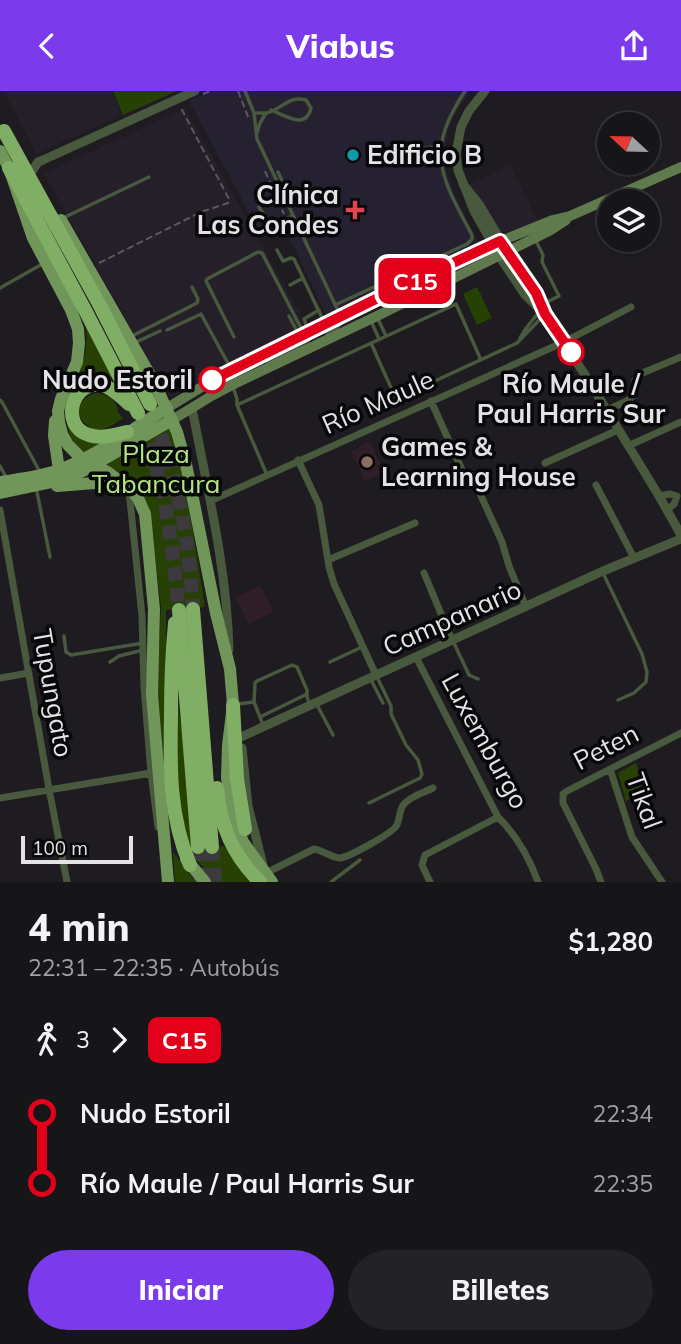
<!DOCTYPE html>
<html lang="es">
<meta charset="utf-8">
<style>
:root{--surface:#161518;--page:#232225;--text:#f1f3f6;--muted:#9e9fa2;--line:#353437;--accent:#7c3aed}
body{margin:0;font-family:Mulish,sans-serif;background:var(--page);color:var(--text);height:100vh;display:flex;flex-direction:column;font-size:26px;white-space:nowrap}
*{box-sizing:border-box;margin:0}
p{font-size:23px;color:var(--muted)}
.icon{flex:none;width:38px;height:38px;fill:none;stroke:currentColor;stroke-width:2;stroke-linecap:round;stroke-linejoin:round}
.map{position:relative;height:791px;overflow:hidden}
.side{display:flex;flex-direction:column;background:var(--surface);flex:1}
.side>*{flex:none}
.badge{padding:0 14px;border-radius:10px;font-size:24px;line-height:46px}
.needle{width:46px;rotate:292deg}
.fabs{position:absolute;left:597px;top:21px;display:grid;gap:14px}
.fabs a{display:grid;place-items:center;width:63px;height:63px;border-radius:50%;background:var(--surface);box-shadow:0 2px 5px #0004,0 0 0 2px var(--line);font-size:35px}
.scale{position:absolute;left:21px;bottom:18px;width:112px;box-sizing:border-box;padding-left:7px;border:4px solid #e4e2e5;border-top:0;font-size:19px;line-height:24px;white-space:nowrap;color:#e4e2e5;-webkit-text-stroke:5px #080709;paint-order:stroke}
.map>.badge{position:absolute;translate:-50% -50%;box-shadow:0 0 0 4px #fff}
.legs{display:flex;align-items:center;gap:10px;height:77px;padding:0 28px;font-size:23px}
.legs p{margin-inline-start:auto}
.headline{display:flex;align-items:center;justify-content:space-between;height:119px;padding:0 28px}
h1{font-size:38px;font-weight:800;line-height:52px}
.button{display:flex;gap:14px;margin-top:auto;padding:14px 28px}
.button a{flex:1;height:80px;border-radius:42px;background:var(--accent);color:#fff;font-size:28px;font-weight:800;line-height:80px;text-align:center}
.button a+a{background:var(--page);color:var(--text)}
ul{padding:0 28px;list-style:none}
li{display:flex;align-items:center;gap:24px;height:70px;font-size:26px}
li i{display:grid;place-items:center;width:10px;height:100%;margin:0 9px;background:currentColor}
li i::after{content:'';width:18px;height:18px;margin:-9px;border:5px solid;border-radius:50%;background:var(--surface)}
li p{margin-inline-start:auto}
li:first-child i{background:linear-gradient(#0000 50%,currentColor 0)}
li:last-child i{background:linear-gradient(currentColor 50%,#0000 0)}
header{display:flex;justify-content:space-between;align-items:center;height:91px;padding:0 28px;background:var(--accent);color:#fff;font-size:32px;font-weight:800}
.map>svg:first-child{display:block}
</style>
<header><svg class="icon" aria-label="back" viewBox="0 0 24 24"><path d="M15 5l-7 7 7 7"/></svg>Viabus<svg class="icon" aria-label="share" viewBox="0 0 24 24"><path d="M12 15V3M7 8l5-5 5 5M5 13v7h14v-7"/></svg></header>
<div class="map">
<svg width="681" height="791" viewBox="0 0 681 791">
<rect width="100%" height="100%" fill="#1e1c20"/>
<!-- built -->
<path fill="#251f29" d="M4 0H112L122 24 36 63Z
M185 17 308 236 170 306 44 83Z
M510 74 538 131 504 142 499 140 480 106 469 94Z"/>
<!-- education -->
<path fill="#2f1e27" d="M370 351 384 381 365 390 351 360Z
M260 494 274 521 249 533 236 507Z"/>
<!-- medical -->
<path fill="#252131" d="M212 0H470L453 26 447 42 445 59 446 78 454 102 478 151 326 224 285 137 262 146 189 10Z"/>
<!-- green -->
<path fill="#274004" d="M113 0H177L123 24Z
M477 196 492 227 477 234 463 203Z
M86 236 112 285 110 289C96 287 87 287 75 294 83 274 88 257 86 236Z
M97 302C109 304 118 310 118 322L123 327C105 340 93 346 79 325 79 311 84 305 97 302Z
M67 332C77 347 82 351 101 353L84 364C73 354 69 346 67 332Z
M171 337 182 371 205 516 166 519V676L163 675V657L157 597 161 516 149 417C138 394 127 385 105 373Z
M177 607 186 668 195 757 224 755 254 791H217L192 764 177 711Z
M636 672 643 693 626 711 618 682Z
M173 761 195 790 196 791H175Z"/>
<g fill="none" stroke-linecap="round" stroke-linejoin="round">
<!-- motorway-tunnel -->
<path stroke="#3c3a3e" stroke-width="14" stroke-dasharray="14 7" stroke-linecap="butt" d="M154 324C178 387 189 451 193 518
M142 333C166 394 172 454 179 519
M198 756 201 791
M212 756 215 791"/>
<!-- path -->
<path stroke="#5b595d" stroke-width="2" stroke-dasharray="7 3.5" stroke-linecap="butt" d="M238 0 249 28
M203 3 210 0
M265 80 284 123
M99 172 201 121 228 112 229 108 181 17"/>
<!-- service -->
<path stroke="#48593d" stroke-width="3.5" d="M245 0 254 22 257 48 341 226C343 235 334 239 327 243
M254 22C255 22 266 22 267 22 282 18 289 4 306 9L311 17C306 39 286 25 271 19
M257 42 260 32 266 22
M423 59C432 52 445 60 456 63
M278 81 289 105
M259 116C270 135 274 132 293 125
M63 127 149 86
M535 148 543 164 542 171 559 205 543 213
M277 159 283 170 291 167 294 168 324 231
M290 194 303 187
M0 197 44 172
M335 214 467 153 472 148V144C440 84 425 61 465 0
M289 225 298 242
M378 228 386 245
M371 230 379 248
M167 239 201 223 230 276
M308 239 304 228 319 219
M130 246 197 212 198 208 192 196
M234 246 206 190 207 188 258 161 262 162 303 241
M520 247 527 236 540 220
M134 252 160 240
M371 252 396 308 517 252 544 224
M268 272 308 250
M233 296 237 308V314
M0 309 2 311 41 383
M0 375 7 388
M267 384 237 314 456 213 481 269
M36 396 50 466
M603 482 642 563 647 581 646 591 634 602 618 609
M64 545 66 561 71 564 143 552
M453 550 469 584 478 588
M110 571 119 565 143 559
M330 571 362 556
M371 589 383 612
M316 612 333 644
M238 613 254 611
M260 626 307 603
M263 634 254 611 255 592 257 590 292 574 297 576 307 599V606L310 614
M369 712 420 687 422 683 418 669 406 654 391 623V615L376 584
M331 791 360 769"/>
<!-- minor -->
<path stroke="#48593d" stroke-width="7" d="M431 310 467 390 477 396 502 451 509 475 526 516
M607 319 627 310 633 305 635 289 640 283 681 266
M628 355 681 331
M298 369 319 414 329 476 334 493 376 584
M545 372 618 339
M596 394 634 467
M129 400 142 525 144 596 151 682 158 736
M659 405 670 403 677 405 674 413 667 419
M210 410 564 251 631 216
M0 419 49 698 67 791
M328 469 415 432
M424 482 452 549
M416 566 498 726C517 745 529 766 538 791
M0 587 29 582
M610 678 632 746 662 791
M0 707 151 682
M266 782 314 758C323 759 331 767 340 767 349 766 393 742 397 734 400 727 399 719 404 713 411 705 425 701 433 697
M430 791 422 774 425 764 498 726
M601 791 596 778 563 712V703L567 700 681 642"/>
<!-- tertiary -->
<path stroke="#48593d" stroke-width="9" d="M485 0 469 20 461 36 456 63 458 79 474 120 503 171 525 204 544 222
M33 79 38 71 43 69 195 0
M463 93 479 113 501 150 536 202 545 223 589 290 659 405 681 444
M192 317C207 397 227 477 229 559
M241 646 603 480 681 448
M242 657 248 715 263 774"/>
<!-- secondary -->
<path stroke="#5f7b4d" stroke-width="10" d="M167 317 228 280 380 206 501 150 553 129 570 125 681 76
M172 329 213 304 232 294 377 225 549 140 566 129"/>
<!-- primary -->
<path stroke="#71965a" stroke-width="12" d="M0 60 9 77 33 147 71 219 78 238 79 252 77 271 61 308 58 320 59 331 62 343 68 354 80 366 109 382 131 399 138 407 145 423 154 518 152 604 168 791
M61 129 154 291 177 341 186 373 216 522 230 578 233 614 228 654 227 687 232 724 243 751 272 791
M55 330 54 345 59 379
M0 391C20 388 40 386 59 379 97 365 132 338 167 317
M57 395 107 391 122 394
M0 402 57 390 81 381 172 329
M186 768 205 791"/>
<!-- motorway -->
<path stroke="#81ae65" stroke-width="14" d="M4 40 99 213 150 313
M9 77 85 219 138 322
M127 341C115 344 101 348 89 344 59 335 72 288 102 294 113 297 121 306 129 313
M193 518 212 756
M179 519 198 756
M175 532C172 563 171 594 171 624 170 676 169 725 190 774
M233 614 237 688 245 738
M217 697C220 735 233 764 260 791"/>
</g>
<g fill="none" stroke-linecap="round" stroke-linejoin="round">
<defs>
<path id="line-1" d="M212 289 380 206 500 150 536 202 545 223 571 261"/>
</defs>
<!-- line-1 casing -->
<use href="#line-1" stroke="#fff" stroke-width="16"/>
<!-- line-1 -->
<use href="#line-1" stroke="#e2001a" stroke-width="10"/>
</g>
<!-- markers -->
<circle fill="#0f9aa8" stroke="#080709" stroke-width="2.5" cx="353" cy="64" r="7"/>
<path fill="#e0444e" stroke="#080709" stroke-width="2.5" d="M351.5 108.5h7v7h7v7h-7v7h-7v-7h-7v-7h7z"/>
<g fill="#fff" stroke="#e2001a" stroke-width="3.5">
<circle cx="571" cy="261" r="12"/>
<circle cx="212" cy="289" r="12"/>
</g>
<circle fill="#8d6e63" stroke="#080709" stroke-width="2.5" cx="367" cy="371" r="7"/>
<g text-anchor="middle" stroke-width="7" stroke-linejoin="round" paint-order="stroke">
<!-- poi labels -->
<g font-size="26" font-weight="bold" fill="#e4e2e5" stroke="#080709" text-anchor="start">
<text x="367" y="73">Edificio B</text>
<text x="339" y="113" text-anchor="end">Clínica<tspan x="339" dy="30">Las Condes</tspan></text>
<text x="381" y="365">Games &amp;<tspan x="381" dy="30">Learning House</tspan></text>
</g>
<!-- stop labels -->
<g font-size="26" font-weight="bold" fill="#e4e2e5" stroke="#080709" text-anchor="end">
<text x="193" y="298">Nudo Estoril</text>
<text x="571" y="302" text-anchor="middle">Río Maule /<tspan x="571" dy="30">Paul Harris Sur</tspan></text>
</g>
<!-- street labels -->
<g font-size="26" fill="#e4e2e5" stroke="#080709">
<text transform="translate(378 311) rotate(-24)" y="9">Río Maule</text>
<text transform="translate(452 527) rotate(-24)" y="9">Campanario</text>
<text transform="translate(53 602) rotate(80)" y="9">Tupungato</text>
<text transform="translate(485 650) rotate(61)" y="9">Luxemburgo</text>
<text transform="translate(606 656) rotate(-27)" y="9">Peten</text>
<text transform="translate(644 710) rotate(70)" y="9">Tikal</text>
</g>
<!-- park labels -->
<g font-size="26" fill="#b3e680" stroke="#080709">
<text x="156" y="372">Plaza<tspan x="156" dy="30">Tabancura</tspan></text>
</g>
</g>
</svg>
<div class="fabs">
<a><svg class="needle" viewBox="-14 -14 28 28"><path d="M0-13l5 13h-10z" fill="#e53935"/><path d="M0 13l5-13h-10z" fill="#9e9fa2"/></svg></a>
<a><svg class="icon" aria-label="layers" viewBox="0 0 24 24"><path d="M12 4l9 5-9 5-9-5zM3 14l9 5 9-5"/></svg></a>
</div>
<div class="scale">100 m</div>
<b class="badge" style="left:415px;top:190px;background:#e2001a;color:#fff">C15</b>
</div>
<section class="side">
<div class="headline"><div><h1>4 min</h1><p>22:31 – 22:35 · Autobús</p></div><b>$1,280</b></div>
<div class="legs"><svg class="icon" aria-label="walk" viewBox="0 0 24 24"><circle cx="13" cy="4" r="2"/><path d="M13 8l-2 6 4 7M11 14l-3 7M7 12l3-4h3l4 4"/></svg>3<svg class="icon" aria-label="forward" viewBox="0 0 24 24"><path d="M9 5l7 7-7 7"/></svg><b class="badge" style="background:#e2001a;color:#fff">C15</b></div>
<ul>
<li><i style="color:#e2001a"></i><b>Nudo Estoril</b><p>22:34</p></li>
<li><i style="color:#e2001a"></i><b>Río Maule / Paul Harris Sur</b><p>22:35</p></li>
</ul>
<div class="button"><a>Iniciar</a><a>Billetes</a></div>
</section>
